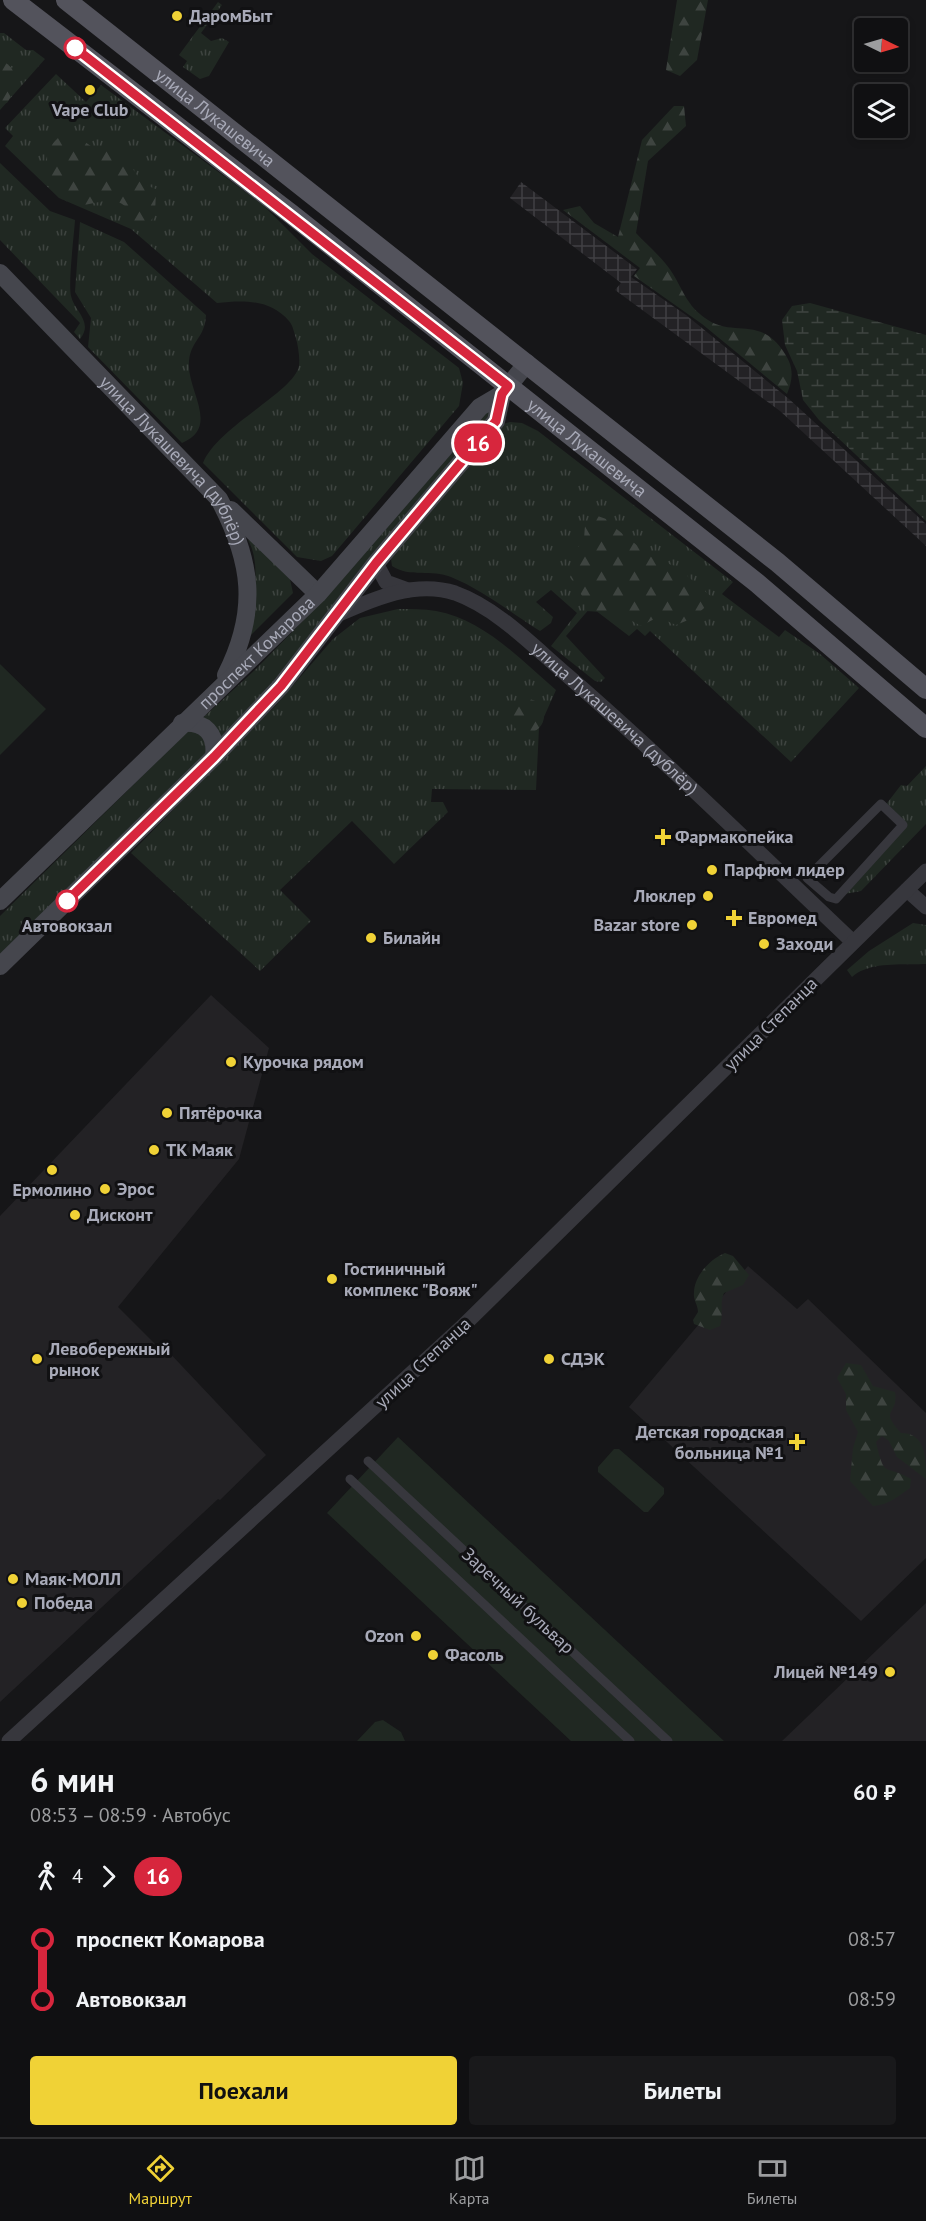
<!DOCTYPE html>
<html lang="ru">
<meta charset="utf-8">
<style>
:root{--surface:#101012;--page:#19191b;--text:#f1f3f6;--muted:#9c9d9f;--line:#303032;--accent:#f0d236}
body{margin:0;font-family:"PT Sans",sans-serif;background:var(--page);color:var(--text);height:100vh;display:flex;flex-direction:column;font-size:22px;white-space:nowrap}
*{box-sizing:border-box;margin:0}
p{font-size:20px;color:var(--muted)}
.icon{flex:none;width:33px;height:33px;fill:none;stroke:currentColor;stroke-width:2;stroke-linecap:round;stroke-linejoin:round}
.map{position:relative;height:1741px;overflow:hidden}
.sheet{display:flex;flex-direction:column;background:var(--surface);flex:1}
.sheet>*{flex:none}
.badge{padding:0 12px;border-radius:20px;font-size:21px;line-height:39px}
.needle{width:39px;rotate:95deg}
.tools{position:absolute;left:854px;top:18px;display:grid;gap:12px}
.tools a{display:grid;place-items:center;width:54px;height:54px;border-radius:6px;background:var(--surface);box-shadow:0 3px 9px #0003,0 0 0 2px var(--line);font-size:30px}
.map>.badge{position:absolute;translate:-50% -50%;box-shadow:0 0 0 3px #fff}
.legs{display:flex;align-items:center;gap:9px;height:66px;padding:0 30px;font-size:20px}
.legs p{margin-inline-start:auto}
.overview{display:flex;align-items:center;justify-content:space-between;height:102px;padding:0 30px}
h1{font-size:33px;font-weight:700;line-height:45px}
.button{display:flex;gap:12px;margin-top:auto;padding:12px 30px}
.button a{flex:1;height:69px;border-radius:6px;background:var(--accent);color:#111;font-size:24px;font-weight:700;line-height:69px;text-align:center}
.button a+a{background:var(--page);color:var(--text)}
ul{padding:0 30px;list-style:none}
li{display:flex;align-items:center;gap:21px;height:60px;font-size:22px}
li i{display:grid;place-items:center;width:9px;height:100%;margin:0 8px;background:currentColor}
li i::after{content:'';width:15px;height:15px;margin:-8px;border:4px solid;border-radius:50%;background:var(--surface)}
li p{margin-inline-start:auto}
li:first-child i{background:linear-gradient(#0000 50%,currentColor 0)}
li:last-child i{background:linear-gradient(currentColor 50%,#0000 0)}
.tabs{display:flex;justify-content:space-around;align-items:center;height:84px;border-top:2px solid var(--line);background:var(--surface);font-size:16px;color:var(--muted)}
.tabs a{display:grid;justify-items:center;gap:3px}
.tabs .current{color:var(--accent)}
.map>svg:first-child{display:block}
</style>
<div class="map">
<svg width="926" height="1741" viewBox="0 0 926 1741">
<defs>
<pattern id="industrial-grid" width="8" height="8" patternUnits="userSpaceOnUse" patternTransform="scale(1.5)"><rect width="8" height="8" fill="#232225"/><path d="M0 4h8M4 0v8" fill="none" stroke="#403f43"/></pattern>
<pattern id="grass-tufts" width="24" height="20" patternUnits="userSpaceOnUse" patternTransform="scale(1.5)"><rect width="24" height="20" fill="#202822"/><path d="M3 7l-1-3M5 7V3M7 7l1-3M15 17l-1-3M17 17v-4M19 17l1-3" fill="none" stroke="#3e4440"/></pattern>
<pattern id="forest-firs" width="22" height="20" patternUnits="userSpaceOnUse" patternTransform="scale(1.5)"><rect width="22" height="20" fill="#202822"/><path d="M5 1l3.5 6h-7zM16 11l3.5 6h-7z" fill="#3e4440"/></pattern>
<pattern id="wetland-marsh" width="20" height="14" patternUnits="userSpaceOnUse" patternTransform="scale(1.5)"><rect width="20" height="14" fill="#202822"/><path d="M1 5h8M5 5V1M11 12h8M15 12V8" fill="none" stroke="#3e4440"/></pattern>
</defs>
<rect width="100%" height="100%" fill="#161618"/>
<!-- built -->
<path fill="#232225" d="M211 995 269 1048 239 1159 118 1307 158 1347H164L266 1455 220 1500 218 1499 0 1702V1216Z
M748 1266 797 1309 808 1299 926 1413V1558L861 1621 629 1407Z
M926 1603V1741H782Z"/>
<!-- industrial -->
<path fill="url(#industrial-grid)" d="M521 182 637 269 631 277 686 315 789 399 926 524V546L780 411 615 290 621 283 510 198Z"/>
<!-- grass -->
<path fill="url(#grass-tufts)" d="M218 2 222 5 201 33 211 41 222 38 229 42 209 76 200 79 183 67 187 61 179 55Z
M0 33H4L26 50H33L45 59 0 110Z
M56 74 86 102 101 85 263 205 312 254 459 368 463 383 459 406 332 556 321 561 297 557 203 463C217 427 294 392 299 366 300 357 298 346 296 338 294 333 293 325 289 321 270 299 243 300 217 303L131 229 59 198 5 146 13 136 5 128Z
M0 163 50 211 75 220C74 236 68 283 71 296 74 311 94 322 80 339L74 332 80 323 0 240Z
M80 222 124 242 206 315C205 338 191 340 189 361 186 390 221 427 182 443L88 347 91 318 75 292Z
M490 409V414L276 679 203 756 0 954V916L183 736 257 668 331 592Z
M510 422 522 423 538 431 733 582 722 594 779 637 785 630 820 654 859 688 791 762 650 631 645 636 637 629 629 636 591 607 566 636 605 678 601 682 595 681 551 646 577 613 551 590 536 602 553 617 551 623 540 631C511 613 483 590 451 577 432 569 410 578 392 566L391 559 396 548 500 425Z
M248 540H254L290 579 293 593 245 641C250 612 264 568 248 540Z
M398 609C410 609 424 609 436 611 483 619 521 660 556 690L539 728 536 790 432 789 431 802H443L448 812 394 864 352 821 280 890 311 921 260 971 131 853 277 704 333 639 360 618Z
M926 766V824L861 891 839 895 902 825 884 807 901 785 907 786Z
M913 923 926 925V964C904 965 869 961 852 977L847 970 869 951Z"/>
<!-- forest -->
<path fill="url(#forest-firs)" d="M677 0H708L697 60 680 76 666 70Z
M0 58 13 69 19 83 7 103 0 104Z
M674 106H684L686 126 648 161 636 233C648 246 664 259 673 274 684 292 687 305 705 318 733 339 761 314 785 354 794 368 793 379 787 394L702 324 634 276 640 268 563 210 580 206 594 223 618 237 642 140Z
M78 137 95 149 120 152C134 165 136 183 156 189L155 215 146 227 127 226 124 222 125 206C114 197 101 202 89 204 72 208 52 189 48 172 47 165 47 156 47 149L58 138Z
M592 514 609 520 614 527 653 558 677 567 714 599 693 618 676 625 658 617 641 626 618 613 586 611V602L570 577 577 564 576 550 584 539 585 525Z
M510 716a17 17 0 1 1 34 0a17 17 0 1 1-34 0Z
M725 1253 733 1256 749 1275 743 1285 724 1293C719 1304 724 1314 720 1326L710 1330 694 1324 693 1320 698 1312C698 1305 693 1300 694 1293 694 1276 710 1259 725 1253Z
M846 1363 861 1365 873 1386 895 1392C899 1416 878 1408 901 1433 926 1433 926 1458 926 1479L897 1457 889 1441 882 1436 876 1442C885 1481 885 1463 911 1479L910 1488C899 1496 888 1505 873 1506L850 1481 853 1448 858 1432 846 1410V1394L837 1378Z"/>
<!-- wetland -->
<path fill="url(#wetland-marsh)" d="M810 303 926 335V521L819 420 803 400 797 371 785 345 782 320 792 306Z"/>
<!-- park -->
<path fill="#202822" d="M0 664 46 709 0 755Z
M398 1437 724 1741H571L327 1513Z
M614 1449H619L664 1488V1494L648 1512H644L598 1472V1467Z
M383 1720 401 1732 405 1741H357L375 1722Z"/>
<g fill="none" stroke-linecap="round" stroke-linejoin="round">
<!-- pedestrian -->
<path stroke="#37373d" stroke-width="9" d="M881 804 903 825 836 899 829 897 807 878Z
M368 1461 668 1741
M350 1479 630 1741"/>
<!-- tertiary -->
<g stroke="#37373d" stroke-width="15">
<path d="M376 563 386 582 408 590"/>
<path id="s1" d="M337 615C373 599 415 580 455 593 497 608 534 647 568 676 666 761 759 853 853 942"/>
<path d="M907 890 926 907"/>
<path d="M9 1741 463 1326 926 871"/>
</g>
<!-- secondary -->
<g stroke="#45464d" stroke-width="18">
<path id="s2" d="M0 273 219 499C252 561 259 610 226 675"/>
<path d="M231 510 318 594"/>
<path d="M182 723C205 721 217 734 214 757"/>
<path id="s3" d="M0 901 318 594 480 407 502 394 527 363"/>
<path d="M0 966 214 757 281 686 376 563 496 421 502 394"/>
</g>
<!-- primary -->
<g stroke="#53535c" stroke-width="20">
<path id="s4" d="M13 0 291 214 757 583 926 728"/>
<path id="s5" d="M66 0 777 562 926 689"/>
</g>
</g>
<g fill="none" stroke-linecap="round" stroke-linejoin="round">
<defs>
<path id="line-1" d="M67 901 214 757 281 686 376 563 496 421 502 394 508 386 75 48"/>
</defs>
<!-- line-1 casing -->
<use href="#line-1" stroke="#fff" stroke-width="14"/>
<!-- line-1 -->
<use href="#line-1" stroke="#d7263d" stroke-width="9"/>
</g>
<!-- markers -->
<g fill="#f0d236" stroke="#111113" stroke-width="2">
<circle cx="177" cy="16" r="6"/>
<circle cx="90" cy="90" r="6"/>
<path d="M660 828h6v6h6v6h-6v6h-6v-6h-6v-6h6z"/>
<circle cx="712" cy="870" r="6"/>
<circle cx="708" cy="896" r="6"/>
<path d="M731 909h6v6h6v6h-6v6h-6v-6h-6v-6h6z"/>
<circle cx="692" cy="925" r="6"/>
<circle cx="371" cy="938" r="6"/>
<circle cx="764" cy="944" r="6"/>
<circle cx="231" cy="1062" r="6"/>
<circle cx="167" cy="1113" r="6"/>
<circle cx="154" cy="1150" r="6"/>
<circle cx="52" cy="1170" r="6"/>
<circle cx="105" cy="1189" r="6"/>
<circle cx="75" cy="1215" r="6"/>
<circle cx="332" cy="1279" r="6"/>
<circle cx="37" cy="1359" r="6"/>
<circle cx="549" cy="1359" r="6"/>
<path d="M794 1433h6v6h6v6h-6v6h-6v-6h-6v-6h6z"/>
<circle cx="13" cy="1579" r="6"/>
<circle cx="22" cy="1603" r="6"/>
<circle cx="416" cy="1636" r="6"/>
<circle cx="433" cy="1655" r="6"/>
<circle cx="890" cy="1672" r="6"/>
</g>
<g fill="#fff" stroke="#d7263d" stroke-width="3">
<circle cx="75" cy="48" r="10"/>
<circle cx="67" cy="901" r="10"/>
</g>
<g text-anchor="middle" stroke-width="6" stroke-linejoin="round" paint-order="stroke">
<!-- poi labels -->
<g font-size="18" font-weight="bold" fill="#a8aab8" stroke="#111113" text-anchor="start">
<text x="189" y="22">ДаромБыт</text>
<text x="90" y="116" text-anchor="middle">Vape Club</text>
<text x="675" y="843">Фармакопейка</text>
<text x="724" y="876">Парфюм лидер</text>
<text x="696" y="902" text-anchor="end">Люклер</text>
<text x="748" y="924">Евромед</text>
<text x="680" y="931" text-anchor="end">Bazar store</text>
<text x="383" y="944">Билайн</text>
<text x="776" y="950">Заходи</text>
<text x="243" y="1068">Курочка рядом</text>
<text x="179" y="1119">Пятёрочка</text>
<text x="166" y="1156">ТК Маяк</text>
<text x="117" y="1195">Эрос</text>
<text x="52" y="1196" text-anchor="middle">Ермолино</text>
<text x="87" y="1221">Дисконт</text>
<text x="344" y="1275">Гостиничный<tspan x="344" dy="21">комплекс "Вояж"</tspan></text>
<text x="49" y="1355">Левобережный<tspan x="49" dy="21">рынок</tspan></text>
<text x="561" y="1365">СДЭК</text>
<text x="784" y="1438" text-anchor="end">Детская городская<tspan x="784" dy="21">больница №1</tspan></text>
<text x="25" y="1585">Маяк-МОЛЛ</text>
<text x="34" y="1609">Победа</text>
<text x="404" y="1642" text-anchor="end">Ozon</text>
<text x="445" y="1661">Фасоль</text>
<text x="878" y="1678" text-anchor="end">Лицей №149</text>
</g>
<!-- street labels -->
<g font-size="18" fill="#a8aab8" stroke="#111113">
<text dy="6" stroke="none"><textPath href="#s5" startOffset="190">улица Лукашевича</textPath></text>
<text dy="6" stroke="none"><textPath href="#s4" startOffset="728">улица Лукашевича</textPath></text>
<text dy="6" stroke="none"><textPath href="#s2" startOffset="256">улица Лукашевича (дублёр)</textPath></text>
<text dy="6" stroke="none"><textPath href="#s3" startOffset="357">проспект Комарова</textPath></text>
<text dy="6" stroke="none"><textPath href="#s1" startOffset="327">улица Лукашевича (дублёр)</textPath></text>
<text transform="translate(771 1024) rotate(-45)" y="6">улица Степанца</text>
<text transform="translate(423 1363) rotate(-43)" y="6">улица Степанца</text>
<text transform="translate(518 1601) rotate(43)" y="6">Заречный бульвар</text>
</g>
<!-- stop labels -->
<g font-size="18" font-weight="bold" fill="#a8aab8" stroke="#111113">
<text x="67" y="932">Автовокзал</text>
</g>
</g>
</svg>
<div class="tools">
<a><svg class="needle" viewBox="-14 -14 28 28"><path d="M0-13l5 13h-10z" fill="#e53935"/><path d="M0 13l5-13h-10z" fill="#9c9d9f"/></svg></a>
<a><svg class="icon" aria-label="layers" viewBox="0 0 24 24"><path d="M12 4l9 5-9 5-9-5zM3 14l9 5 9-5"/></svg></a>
</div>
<b class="badge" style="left:478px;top:443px;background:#d7263d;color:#fff">16</b>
</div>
<section class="sheet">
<div class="overview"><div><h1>6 мин</h1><p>08:53 – 08:59 · Автобус</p></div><b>60 ₽</b></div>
<div class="legs"><svg class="icon" aria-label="walk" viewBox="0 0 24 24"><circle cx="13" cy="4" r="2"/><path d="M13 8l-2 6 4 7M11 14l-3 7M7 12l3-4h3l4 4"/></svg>4<svg class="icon" aria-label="forward" viewBox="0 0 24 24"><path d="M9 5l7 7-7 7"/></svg><b class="badge" style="background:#d7263d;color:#fff">16</b></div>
<ul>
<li><i style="color:#d7263d"></i><b>проспект Комарова</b><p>08:57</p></li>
<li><i style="color:#d7263d"></i><b>Автовокзал</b><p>08:59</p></li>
</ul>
<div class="button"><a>Поехали</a><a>Билеты</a></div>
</section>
<nav class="tabs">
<a class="current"><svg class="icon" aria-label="directions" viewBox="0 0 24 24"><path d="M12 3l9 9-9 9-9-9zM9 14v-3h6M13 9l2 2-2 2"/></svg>Маршрут</a>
<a><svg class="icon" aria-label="map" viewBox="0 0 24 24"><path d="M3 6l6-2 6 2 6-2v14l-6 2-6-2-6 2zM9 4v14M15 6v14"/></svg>Карта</a>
<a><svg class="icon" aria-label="tickets" viewBox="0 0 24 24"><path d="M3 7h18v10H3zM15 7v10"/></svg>Билеты</a>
</nav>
